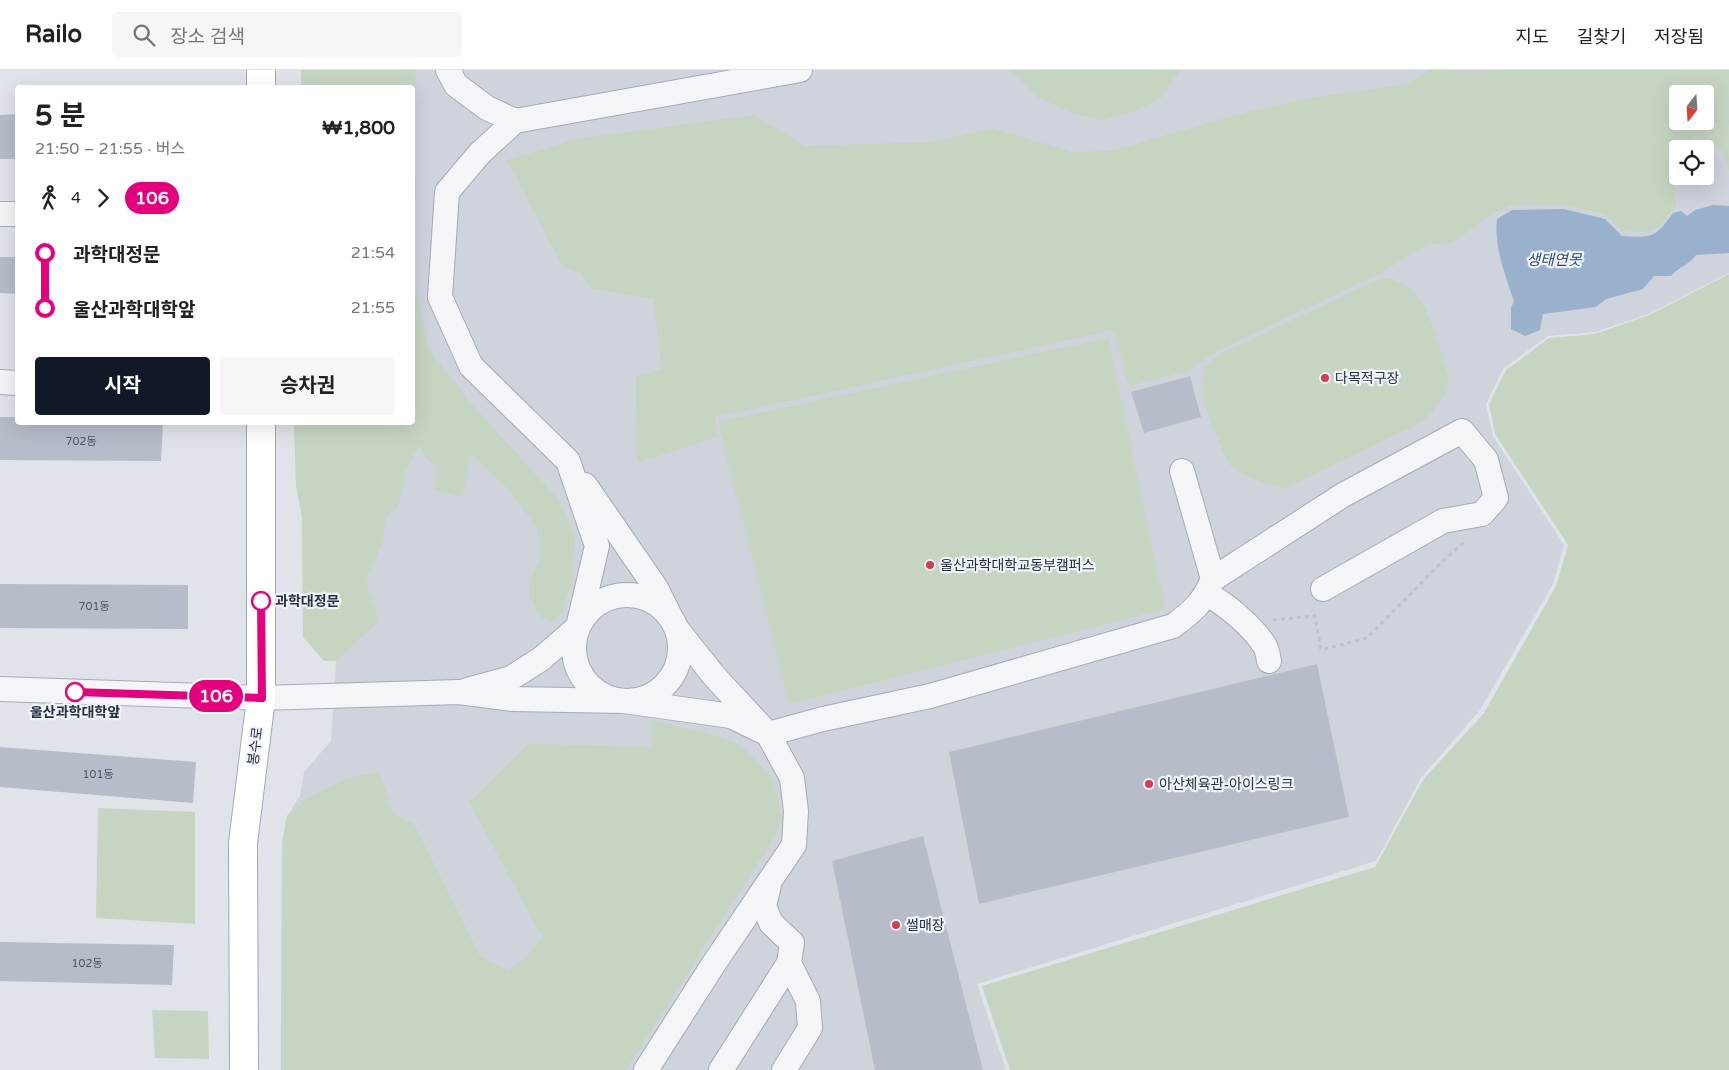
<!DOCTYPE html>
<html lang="ko">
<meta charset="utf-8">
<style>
:root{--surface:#fff;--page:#f6f6f6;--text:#222;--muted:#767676;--line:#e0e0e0;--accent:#111827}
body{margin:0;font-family:"Varela Round","Noto Sans KR",sans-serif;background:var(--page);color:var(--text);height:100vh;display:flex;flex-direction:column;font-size:19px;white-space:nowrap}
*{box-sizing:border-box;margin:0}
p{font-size:16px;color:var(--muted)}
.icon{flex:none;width:28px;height:28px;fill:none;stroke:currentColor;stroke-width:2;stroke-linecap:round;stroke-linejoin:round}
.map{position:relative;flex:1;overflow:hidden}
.panel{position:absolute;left:15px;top:15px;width:400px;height:340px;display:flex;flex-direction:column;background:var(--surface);border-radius:5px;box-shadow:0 5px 20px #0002}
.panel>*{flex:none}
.badge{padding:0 10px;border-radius:16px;font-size:18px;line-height:32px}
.needle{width:32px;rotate:197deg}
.controls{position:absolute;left:1669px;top:15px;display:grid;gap:10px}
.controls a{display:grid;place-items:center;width:45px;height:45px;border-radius:5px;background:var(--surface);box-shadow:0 5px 20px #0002;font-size:25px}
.map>.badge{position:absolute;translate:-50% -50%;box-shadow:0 0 0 2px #fff}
.legs{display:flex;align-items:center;gap:8px;height:55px;padding:0 20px;font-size:16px}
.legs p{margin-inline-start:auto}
.head{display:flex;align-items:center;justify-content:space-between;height:85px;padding:0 20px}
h1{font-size:28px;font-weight:700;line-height:38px}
.cta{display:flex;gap:10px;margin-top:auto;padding:10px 20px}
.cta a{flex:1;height:58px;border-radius:5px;background:var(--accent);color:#fff;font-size:20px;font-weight:700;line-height:58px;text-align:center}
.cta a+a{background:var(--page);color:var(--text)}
ul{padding:0 20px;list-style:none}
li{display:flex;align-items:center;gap:18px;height:55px;font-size:19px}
li i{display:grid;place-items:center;width:8px;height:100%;margin:0 6px;background:currentColor}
li i::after{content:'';width:12px;height:12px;margin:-6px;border:4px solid;border-radius:50%;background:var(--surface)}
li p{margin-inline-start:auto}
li:first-child i{background:linear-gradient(#0000 50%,currentColor 0)}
li:last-child i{background:linear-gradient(currentColor 50%,#0000 0)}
header{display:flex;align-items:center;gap:30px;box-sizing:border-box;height:70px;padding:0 25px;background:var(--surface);border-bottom:1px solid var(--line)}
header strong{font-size:24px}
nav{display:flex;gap:28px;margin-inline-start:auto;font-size:18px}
.search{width:350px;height:45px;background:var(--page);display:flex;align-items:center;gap:12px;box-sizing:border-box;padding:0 18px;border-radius:5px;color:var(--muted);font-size:19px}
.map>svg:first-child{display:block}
</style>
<header>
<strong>Railo</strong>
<div class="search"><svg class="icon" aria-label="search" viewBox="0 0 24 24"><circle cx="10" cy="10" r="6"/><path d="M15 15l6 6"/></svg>장소 검색</div>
<nav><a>지도</a><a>길찾기</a><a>저장됨</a></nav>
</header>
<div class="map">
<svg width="1729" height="1000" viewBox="0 0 1729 1000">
<rect width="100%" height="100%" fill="#e0e4ea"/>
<!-- built -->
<path fill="#ced3dc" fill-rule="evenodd" d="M301 0H1729V203L1649 244 1595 262 1548 266 1503 299 1486 334 1493 366 1564 475 1553 514 1480 640 1421 708 1376 791 977 914 1006 1000H281L282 772 287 746 300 726 304 702 331 671 336 591H324L303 567 302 447 296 415 294 353 412 352V18L301 17ZM1678 24H1705V51H1678ZM1678 79H1705V106H1678Z"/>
<!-- green -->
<path fill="#c6d5c1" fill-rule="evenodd" d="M301 0H415L416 125 414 213 429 279 470 332 557 428 575 466 573 505 563 542 552 552 541 547 529 527 530 508 541 489 537 458 512 423 471 383 462 427 434 420 439 396 429 392 419 376 406 399 398 438 386 446 382 472 366 511 379 551 336 591H324L303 567 302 447 296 415 294 353 412 352V18L301 17Z
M1011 0H1180L1161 28 1133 42 1103 50 1074 44 1037 27Z
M1430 0C1441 0 1484 3 1490 0H1729V102L1723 81 1698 64 1678 79 1672 93 1676 136 1659 157 1647 162 1623 161 1605 144 1565 135H1511L1494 143 1452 173 1428 174 1379 204 1215 282 1189 301 1129 316 1113 260 715 347 717 367 637 393 636 306 662 299 653 229 590 218 581 203 563 197 507 90 577 69 754 45 805 76 934 72 993 58 1071 82 1111 81 1243 43 1312 28 1406 14ZM1678 24H1705V51H1678Z
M1729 204V1000H1010L982 916 1375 797 1423 710 1484 643 1556 516 1568 475 1495 364 1489 334 1506 300 1549 268 1595 264 1649 245Z
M1385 208C1393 210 1403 212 1410 218 1430 234 1439 279 1448 304 1448 324 1438 338 1424 351L1286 418C1266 414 1244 408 1229 394 1219 370 1193 322 1205 297 1207 292 1215 288 1220 284L1375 211Z
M1108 268 1165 539 789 634 718 352Z
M651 650 706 663 739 674 773 708 782 749 776 765 626 1000H281L282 772 287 746 306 729 345 709 378 702 384 716 393 744 414 754 480 886 508 901 527 886 542 867 469 732 529 674 651 677Z
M98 738 195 742V854L96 848Z
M152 940 208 941 209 989 155 988Z"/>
<!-- water -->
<path fill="#99b1cd" d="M1713 135 1729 136V183L1696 185C1687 197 1679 196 1671 206H1654L1643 219 1606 229 1596 237 1543 244 1540 260 1525 266 1511 259V238L1514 231C1505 205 1494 177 1497 149L1512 140 1564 139 1605 149 1622 166C1652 168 1655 168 1673 143L1681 141 1687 146 1695 140Z"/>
<!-- building -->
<path fill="#b7bdc8" d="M18 44V89H0V45Z
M0 187H18V224L0 223Z
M1190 306 1201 347 1144 363 1131 322Z
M0 347H18V352H163L161 391 0 390Z
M0 514 188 515V559L0 558Z
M1317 594 1349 747 979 834 949 682Z
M0 677 196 692 193 733 0 717Z
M923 766 962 919 983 1000H875L832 791Z
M0 872 174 875 172 915 0 911Z"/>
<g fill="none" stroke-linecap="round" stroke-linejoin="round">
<defs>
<path id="minor" d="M448 0 456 15 487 38 515 51
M0 144H18
M0 312 18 313
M585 415 656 518 676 558 715 607 768 664 823 649 930 626 1173 556C1193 541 1203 533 1213 509L1182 401
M1213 509 1343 425 1462 361 1486 390 1496 428 1482 444 1443 451 1323 519
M1206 525C1223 530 1253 558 1263 573 1267 578 1268 584 1269 591
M574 578a53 53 0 1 1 106 0a53 53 0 1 1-106 0Z
M0 619 261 628 459 622 512 629 624 631 731 646 768 664 792 708 796 741 794 775 713 895 646 1000
M467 620 511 608 541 589 578 557 597 476 568 391 471 296 440 227 447 122 480 83 515 51 800 0
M721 1000 789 893 792 873 771 853 764 836 769 815
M784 1000 810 958 808 931 789 893"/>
<path id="major" d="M261 18V0
M244 1000 243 773 261 628V352"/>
</defs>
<!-- minor casing -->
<use href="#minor" stroke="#a5abb5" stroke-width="26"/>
<!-- major casing -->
<use href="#major" stroke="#9ea8b7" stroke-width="30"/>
<!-- path -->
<path stroke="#bec2c9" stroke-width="3" stroke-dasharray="4 4" stroke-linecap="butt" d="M1273 550 1315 546 1321 580 1367 568 1446 488 1467 470"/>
<!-- minor -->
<use href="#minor" stroke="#f3f5f8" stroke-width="24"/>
<!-- major -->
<use href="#major" stroke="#fff" stroke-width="28"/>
</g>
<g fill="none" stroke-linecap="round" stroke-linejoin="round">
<defs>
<path id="line-1" d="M75 622 262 628 261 531"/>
</defs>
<!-- line-1 casing -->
<use href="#line-1" stroke="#fff" stroke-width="11"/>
<!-- line-1 -->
<use href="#line-1" stroke="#e6007e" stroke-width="8"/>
</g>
<!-- markers -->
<g fill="#d83c53" stroke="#f0f3f7" stroke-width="2">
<circle cx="1325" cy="308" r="5"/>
<circle cx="930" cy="495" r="5"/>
<circle cx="1149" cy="714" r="5"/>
<circle cx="896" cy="855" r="5"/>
</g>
<g fill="#fff" stroke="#e6007e" stroke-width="2.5">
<circle cx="261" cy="531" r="9"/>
<circle cx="75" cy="622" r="9"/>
</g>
<g text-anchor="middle" stroke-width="4.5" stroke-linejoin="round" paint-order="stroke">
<!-- number labels -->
<g font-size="11" fill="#4b5464">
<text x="81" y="375">702동</text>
<text x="94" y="540">701동</text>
<text x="98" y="708">101동</text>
<text x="87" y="897">102동</text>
</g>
<!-- poi labels -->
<g font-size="14" fill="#273143" stroke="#f0f3f7" text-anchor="start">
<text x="1335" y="313">다목적구장</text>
<text x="940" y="500">울산과학대학교동부캠퍼스</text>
<text x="1159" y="719">아산체육관-아이스링크</text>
<text x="906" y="860">썰매장</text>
</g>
<!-- stop labels -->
<g font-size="14" font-weight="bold" fill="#273143" stroke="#f0f3f7" text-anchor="start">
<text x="275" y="536">과학대정문</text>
<text x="75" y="647" text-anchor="middle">울산과학대학앞</text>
</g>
<!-- street labels -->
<g font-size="14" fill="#273143" stroke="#f0f3f7">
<text transform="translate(255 676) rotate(-83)" y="5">봉수로</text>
</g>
<!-- water labels -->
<g font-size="15" font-style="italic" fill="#2e507a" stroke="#f0f3f7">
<text x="1554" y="195">생태연못</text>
</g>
</g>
</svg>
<div class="controls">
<a><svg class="needle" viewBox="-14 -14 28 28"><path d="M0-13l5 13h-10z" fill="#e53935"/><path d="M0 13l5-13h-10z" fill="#767676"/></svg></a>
<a><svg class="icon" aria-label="locate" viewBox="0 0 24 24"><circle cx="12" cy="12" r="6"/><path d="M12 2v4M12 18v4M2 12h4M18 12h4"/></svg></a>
</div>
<b class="badge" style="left:216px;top:626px;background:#e6007e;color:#fff">106</b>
<section class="panel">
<div class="head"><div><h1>5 분</h1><p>21:50 – 21:55 · 버스</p></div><b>₩1,800</b></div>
<div class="legs"><svg class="icon" aria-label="walk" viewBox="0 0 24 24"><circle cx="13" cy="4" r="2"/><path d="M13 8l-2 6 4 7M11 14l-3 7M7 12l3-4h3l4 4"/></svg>4<svg class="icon" aria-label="forward" viewBox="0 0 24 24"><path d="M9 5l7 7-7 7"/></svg><b class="badge" style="background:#e6007e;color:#fff">106</b></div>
<ul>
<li><i style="color:#e6007e"></i><b>과학대정문</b><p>21:54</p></li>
<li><i style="color:#e6007e"></i><b>울산과학대학앞</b><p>21:55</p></li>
</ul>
<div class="cta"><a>시작</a><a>승차권</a></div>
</section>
</div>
